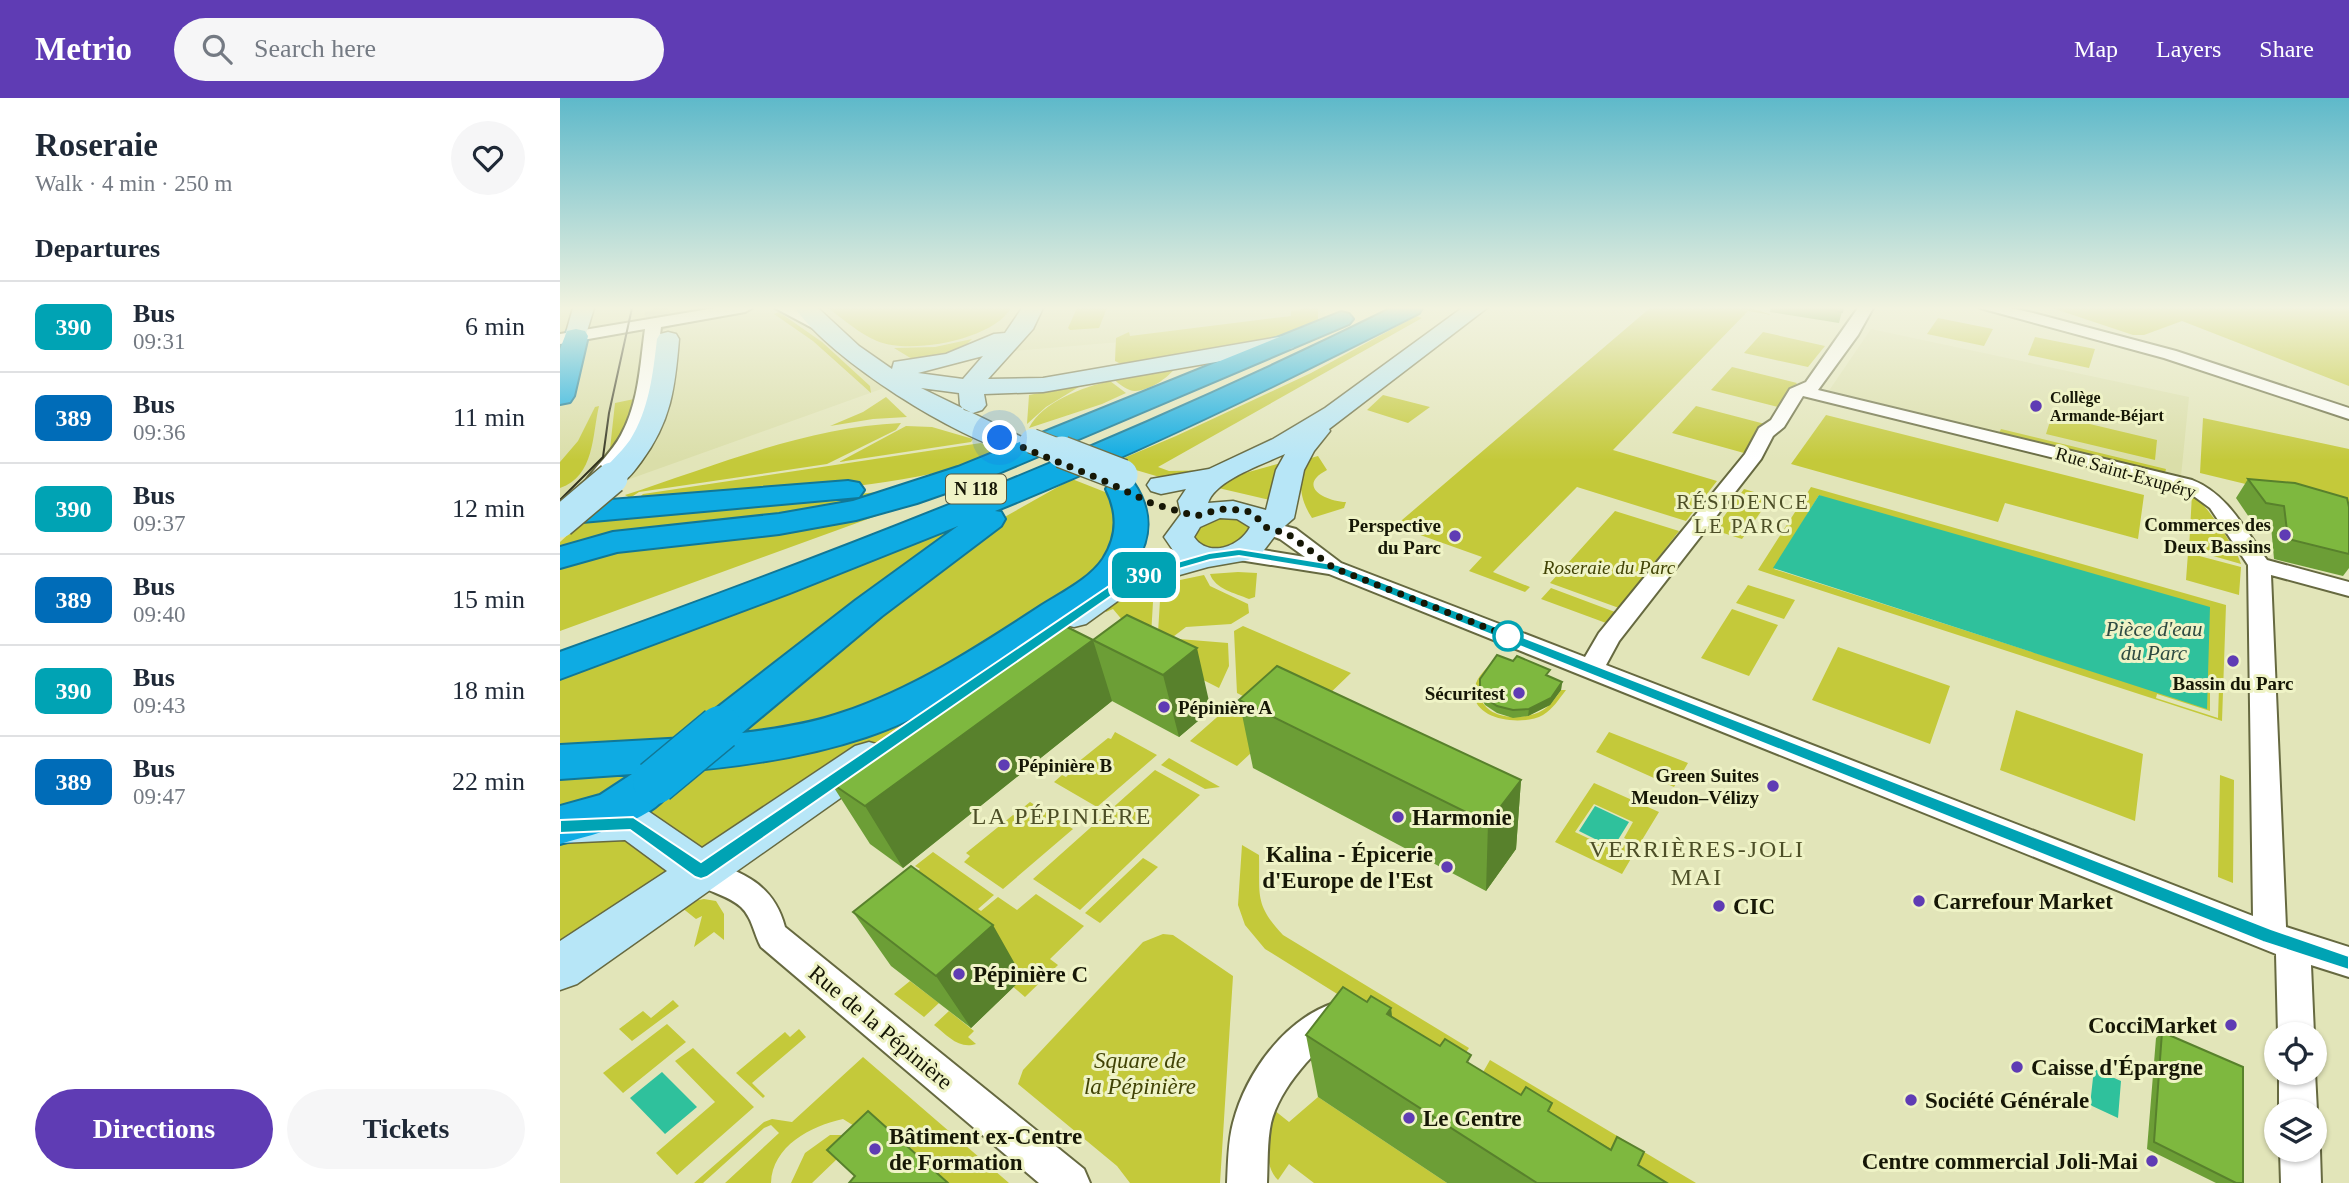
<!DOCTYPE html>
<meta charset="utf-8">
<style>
:root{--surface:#fff;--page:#f6f6f7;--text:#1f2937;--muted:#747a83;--line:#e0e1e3;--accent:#5f3cb4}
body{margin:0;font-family:Georgia,serif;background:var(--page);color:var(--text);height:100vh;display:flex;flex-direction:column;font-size:26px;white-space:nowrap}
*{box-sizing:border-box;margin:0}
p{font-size:23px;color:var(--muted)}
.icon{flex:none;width:38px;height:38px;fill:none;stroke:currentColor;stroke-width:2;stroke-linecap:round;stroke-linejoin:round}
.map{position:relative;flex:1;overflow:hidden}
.sheet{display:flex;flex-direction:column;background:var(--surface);width:560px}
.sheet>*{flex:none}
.badge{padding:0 14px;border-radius:10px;font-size:24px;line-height:46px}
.fabs{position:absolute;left:1704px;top:924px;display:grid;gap:14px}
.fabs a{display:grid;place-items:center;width:63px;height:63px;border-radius:50%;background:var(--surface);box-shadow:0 2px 5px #0004;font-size:35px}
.you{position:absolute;width:35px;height:35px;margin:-18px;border:5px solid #fff;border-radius:50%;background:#1a73e8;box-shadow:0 0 0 10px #1a73e833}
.map>.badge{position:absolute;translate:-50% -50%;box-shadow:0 0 0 4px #fff}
h2{padding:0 35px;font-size:26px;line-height:63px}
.round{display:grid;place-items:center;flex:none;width:74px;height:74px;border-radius:37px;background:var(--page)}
.headline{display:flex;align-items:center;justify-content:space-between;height:119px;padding:0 35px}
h1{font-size:33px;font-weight:700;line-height:52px}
.action{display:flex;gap:14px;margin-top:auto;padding:14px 35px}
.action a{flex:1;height:80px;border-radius:42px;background:var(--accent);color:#fff;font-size:28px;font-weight:700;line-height:80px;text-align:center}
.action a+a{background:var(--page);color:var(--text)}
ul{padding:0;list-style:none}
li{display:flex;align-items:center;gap:21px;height:91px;padding:0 35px;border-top:2px solid var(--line)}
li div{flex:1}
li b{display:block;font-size:26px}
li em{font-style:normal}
li .badge{min-width:77px;font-weight:700;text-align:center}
header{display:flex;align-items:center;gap:42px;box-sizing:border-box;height:98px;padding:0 35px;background:var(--accent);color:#fff}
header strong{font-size:33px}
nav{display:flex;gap:38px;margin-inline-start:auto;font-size:24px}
.search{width:490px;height:63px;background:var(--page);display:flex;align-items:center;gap:18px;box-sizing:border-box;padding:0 24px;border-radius:38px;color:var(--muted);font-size:26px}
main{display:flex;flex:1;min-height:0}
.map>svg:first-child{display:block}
</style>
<header>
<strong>Metrio</strong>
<div class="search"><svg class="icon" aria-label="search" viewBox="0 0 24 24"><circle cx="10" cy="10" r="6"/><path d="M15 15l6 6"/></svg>Search here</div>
<nav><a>Map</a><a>Layers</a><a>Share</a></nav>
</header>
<main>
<section class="sheet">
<div class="headline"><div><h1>Roseraie</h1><p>Walk · 4 min · 250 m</p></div><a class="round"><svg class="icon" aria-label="heart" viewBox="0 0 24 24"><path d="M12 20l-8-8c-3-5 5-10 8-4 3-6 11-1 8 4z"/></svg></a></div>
<h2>Departures</h2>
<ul>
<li><span class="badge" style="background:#00a3b4;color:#fff">390</span><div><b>Bus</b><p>09:31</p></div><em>6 min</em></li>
<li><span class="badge" style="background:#006cb8;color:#fff">389</span><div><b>Bus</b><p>09:36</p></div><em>11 min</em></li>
<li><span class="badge" style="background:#00a3b4;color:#fff">390</span><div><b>Bus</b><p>09:37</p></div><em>12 min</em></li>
<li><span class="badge" style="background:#006cb8;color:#fff">389</span><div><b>Bus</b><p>09:40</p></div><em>15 min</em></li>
<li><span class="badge" style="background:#00a3b4;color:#fff">390</span><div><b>Bus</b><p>09:43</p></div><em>18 min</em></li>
<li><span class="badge" style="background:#006cb8;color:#fff">389</span><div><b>Bus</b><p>09:47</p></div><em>22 min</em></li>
</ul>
<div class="action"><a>Directions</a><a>Tickets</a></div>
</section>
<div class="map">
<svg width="1789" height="1085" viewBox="0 0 1789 1085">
<rect width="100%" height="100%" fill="#e2e5b9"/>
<!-- built -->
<path fill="#dadea9" d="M0 210H765L766 223 680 234 452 253 405 261 67 382 0 401Z
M1311 231 1629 299 1621 378 1268 294Z"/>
<!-- green -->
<path fill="#c4c93a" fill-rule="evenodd" d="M268 210H451C433 242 349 257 317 243 300 236 283 221 268 210Z
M517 210H547L539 230 510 232 508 230Z
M746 210H758V224L733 237 576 265 561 266 555 263 556 240 569 234 570 238 731 218V213Z
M1090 210H1191L1212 217 1188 213 1053 352 1157 383 1126 423 1017 389 933 474 970 489 965 494 909 473 922 459 835 428Z
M1492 210H1789V288L1622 223 1584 237H1573Z
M219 214 262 244 310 288 311 295 253 243 214 216Z
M856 218 862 220 598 369 609 373 656 372 603 380 552 365 616 338 751 275Z
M1378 220 1433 231 1424 248 1367 236Z
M1203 234 1265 248 1248 269 1184 255Z
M1475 239 1535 251 1529 270 1468 257Z
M412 241 396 257 357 264 334 250 375 249Z
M616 269C607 281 590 292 575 293 567 293 560 286 554 282Z
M1172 269 1237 285 1218 309 1151 292Z
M550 283 566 295 542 306 469 330C482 304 523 289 550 283Z
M522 287 486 309 467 326 469 297Z
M823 297 870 309 848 325 807 312Z
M326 299 347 319 313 321 270 328 303 314Z
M79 300 71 325 36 374 50 351 55 305Z
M39 308C32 337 35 378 0 390V364L18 343 35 309Z
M1136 308 1205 326 1184 355 1112 335Z
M1266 317 1584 397 1578 441 1445 405 1438 424 1231 366Z
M1492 317 1597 342 1595 362 1486 336Z
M1643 320 1789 351V411L1640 375Z
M341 325 336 332 267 366 79 394 70 400 65 397C154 368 246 329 341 325Z
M346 328 372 329 413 341 411 344 279 364Z
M1441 331 1606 371 1605 375 1439 335Z
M421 345 448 355C330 396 199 395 75 403L83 396Z
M758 358 767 372C736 388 765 403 786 404L784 410 752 420C739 400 739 385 744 362Z
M721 365 714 403 654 389 667 380Z
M512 381 545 394 553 399 558 409 554 447 532 480 310 613 177 639 432 426Z
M1251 389 1666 507 1662 623 1198 472ZM1259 397 1647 610 1214 471ZM1650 587 1659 589 1658 620 1596 600 1597 596 1650 613Z
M1184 391 1211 399 1182 441 1154 432Z
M329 393V398L0 453V444L24 422Z
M1632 396C1644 403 1678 453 1681 466L1629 451Z
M352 405 0 533V465L16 459Z
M1055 413 1119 433 1059 510 990 485Z
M419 418 122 644 0 651V580Z
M674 419C683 423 690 424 689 435 673 447 652 458 635 441L636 431 656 420Z
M1628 455 1681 469 1679 497 1626 482Z
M678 474 697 475 695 499 689 501C675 495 655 491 650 476Z
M644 477 650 488 688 506 689 515 671 526 626 529 597 551 601 486Z
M594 487 590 555 553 511 546 514 545 510 569 495Z
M1188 487 1235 502 1224 521 1176 505Z
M991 490 1055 514 1046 525 981 501Z
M1172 511 1218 527 1189 578 1141 560Z
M683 528 791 575 738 626 677 595 674 533Z
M619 541 668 545 669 568 659 590 596 558Z
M1278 549 1390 588 1370 646 1252 602Z
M934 562C929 572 917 585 920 597 925 623 965 623 983 612 991 607 996 599 1001 592H1006C999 601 993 611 983 617 962 629 907 622 915 589 917 578 927 570 934 562Z
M673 605 720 628 677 668 630 643Z
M1456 612 1583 656 1575 723 1440 672Z
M362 613 185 735 146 749 133 748 91 716V711L136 673 240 654Z
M555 634 597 657 537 709 494 684 502 677 506 679 510 675 507 673 548 640 551 641Z
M1049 634 1128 665 1114 689 1036 654Z
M609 660 660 689 645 691 601 667Z
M93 668 58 696 0 717V676Z
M595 672 640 697 520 812 473 781Z
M1660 677 1674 682 1673 785 1658 779Z
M1034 685 1099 714 1079 747 1064 740 1073 724 1034 706 1015 734 1055 753 1061 745 1076 752 1062 776 995 744Z
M470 704 513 731 443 791 404 764 410 758 406 755 453 717 457 719 462 715 459 713Z
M53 731 108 772 0 845V736Z
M682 747 699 757C700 797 694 806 723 837L909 950 896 970 705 851 685 827 678 807Z
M373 754 434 797 418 811 421 813 438 799 457 812 476 796 524 828 490 861 498 867 465 899 337 789 360 771 355 768Z
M583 760 598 769 540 825 525 815Z
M144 801 156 803 164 816V842L154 834 134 849 142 818 136 821 121 809 129 804Z
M603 836 613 837 673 878 660 1085H570L557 1068 458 986 463 972 583 844Z
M350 883 379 905 364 919 334 896Z
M113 902 119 908 72 943 59 931 83 913 91 920Z
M389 913 414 933 408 939 416 946C399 952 387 937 374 927Z
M107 926 126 944 63 995 43 975Z
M239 931 246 939 192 985 205 998 203 1000 176 975 225 934 230 939Z
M133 950 194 1009 117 1077 96 1055 155 1004 115 963Z
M303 959 449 1085H386L283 1021C251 1028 212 1048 211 1085H165L219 1035 211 1027 204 1030 143 1085H134L204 1024 212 1021 232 1024Z
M930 962 1136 1085H1087L918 983Z
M758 999 887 1085H754L729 1066 718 1082C702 1068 707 1030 714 1012L729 1024Z
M270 1037H281L288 1044 274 1058 277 1061 252 1085H231L245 1055Z"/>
<!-- water -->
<path fill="#2fc19c" d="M1259 397 1650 509 1647 611 1213 470Z
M1035 708 1069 724 1053 750 1019 733Z
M1534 971 1561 983 1558 1020 1530 1007Z
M102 974 137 1009 105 1036 70 1000Z"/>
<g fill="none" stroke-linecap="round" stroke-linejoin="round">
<!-- secondary-tunnel -->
<path stroke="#c3c69e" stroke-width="24" stroke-dasharray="24 12" stroke-linecap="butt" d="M95 210 108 241"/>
<defs>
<path id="street" d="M155 210H192L185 214 101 229 93 296 86 323 72 349 42 388H28L25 384C36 368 52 354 61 337 79 304 80 267 85 231L0 246V236Z
M215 210H235L271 230 268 233H258Z
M1298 210H1313L1298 237 1258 292 1632 382C1668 396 1685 432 1707 462L1789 484V498L1711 477 1726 829 1789 849V879L1751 867 1754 936H1718L1716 856 769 476 679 462 671 460 668 455 671 450 679 448 745 459 720 441 698 433 694 429 698 425 705 423 736 431 781 465 1025 559 1039 535 1185 356 1199 330 1211 322 1230 291 1246 284ZM1243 298 1608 388 1635 399 1650 410 1688 467 1693 818 1046 567 1059 543 1201 361 1213 338 1224 329Z
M1420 210H1451L1473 215 1616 253 1789 310V321L1604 260Z
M141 760C181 774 213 784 225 829L524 1071 530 1085H479L201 849C194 836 192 819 181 809 165 794 135 793 125 773L130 764Z
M774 905 787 910 792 922 787 934C756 946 719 992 711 1025 707 1044 708 1065 707 1085H667C668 1065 668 1044 673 1025 686 975 724 922 774 905Z
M1755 974 1757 1013 1755 1017V1013H1719V975Z
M1755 1041 1760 1052 1761 1085H1721L1720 1052H1755Z"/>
<path id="secondary" d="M13 210H34L24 243H8L5 238Z
M235 210H258L299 248 332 271 334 264 386 256 434 236 445 235 462 210H483L473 231 428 281 483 280 725 238 733 240 736 245 733 250 725 252 483 294 424 296 426 307 422 312 413 315 404 312 400 307 399 295 361 290 468 342 471 348 468 354 458 356C397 341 271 262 235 210ZM423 258 403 281 358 275Z
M902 210H927L769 331 770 333 754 353 744 372 734 420 718 434 701 456 688 462 648 469 577 489 526 526 514 529 502 526 497 518 502 510 555 475 617 458 604 439 621 416 618 403 626 391 601 396 591 393 587 387 591 381 649 371 713 341 765 310ZM725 356 716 372 706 412 673 403 648 405C655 382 704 366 725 356ZM660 420 677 421 690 429C680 449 648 460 634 439L640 429Z
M108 234 116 236 119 241C115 290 111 324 81 364 70 379 61 391 42 386L38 380C47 366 60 356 70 342 89 312 93 276 97 241L100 236Z
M309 644 323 648 329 659 323 670 17 886 0 892V843L107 773 65 742 0 745V711L73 708 88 713 142 750 295 648Z"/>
<path id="highway" d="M832 210H862L859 215C720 286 580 354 435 413L441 414 445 421 441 428 322 518 182 635C215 631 250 626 281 615 353 591 416 550 479 509 499 496 529 482 543 461 558 438 558 415 546 391L551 384 562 382 573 384C591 410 593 436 576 464 558 494 525 512 496 532 436 573 375 616 306 639 243 660 178 669 112 674L117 684C96 724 40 734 0 746V708L40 697 72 676 0 681V647L144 639 139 630 145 619 296 502 398 428 230 495 0 581V554C283 452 562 344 832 210Z
M781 214 789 216 793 221 789 226 420 383 357 405 296 422 219 436 57 454 0 470V449L53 434 219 416 293 403 398 369Z
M16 231 25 233 28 238 14 298 10 304 0 306V251L7 233Z
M288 383 299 385 304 392 299 399 0 426V406Z"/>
</defs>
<!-- street casing -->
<use href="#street" stroke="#666940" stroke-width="4"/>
<!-- secondary casing -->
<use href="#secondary" stroke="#666940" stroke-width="3"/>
<!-- highway casing -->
<use href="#highway" stroke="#117796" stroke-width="4"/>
<!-- street -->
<use href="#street" fill="#fff" fill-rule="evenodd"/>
<!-- secondary -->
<use href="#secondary" fill="#b7e6f7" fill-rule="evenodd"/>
<!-- highway -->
<use href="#highway" fill="#0eabe3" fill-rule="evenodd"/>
<!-- tram -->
<path stroke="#32331f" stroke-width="2" d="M0 402 43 359 49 315 72 210"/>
<defs>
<path id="secondary-bridge-far1" d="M472 343 506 356"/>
<path id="secondary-bridge" d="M502 354 562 377
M0 424 52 380"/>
<path id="highway-bridge" d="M95 684 160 630"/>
</defs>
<!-- secondary-bridge-far1 casing -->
<use href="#secondary-bridge-far1" stroke="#666940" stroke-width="26" stroke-linecap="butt"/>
<!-- secondary-bridge casing -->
<use href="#secondary-bridge" stroke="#666940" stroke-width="34" stroke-linecap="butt"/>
<!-- highway-bridge casing -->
<use href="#highway-bridge" stroke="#117796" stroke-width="47" stroke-linecap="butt"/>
<!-- secondary-bridge-far1 -->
<use href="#secondary-bridge-far1" stroke="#b7e6f7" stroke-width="24"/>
<!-- secondary-bridge -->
<use href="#secondary-bridge" stroke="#b7e6f7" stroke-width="31"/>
<!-- highway-bridge -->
<use href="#highway-bridge" stroke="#0eabe3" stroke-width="44"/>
</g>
<!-- wall -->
<path fill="#6c9e36" d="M1211 210H1283L1279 225 1210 214Z
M1688 381 1789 409V470L1783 478 1714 461 1711 428 1693 425 1676 400Z
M567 517 651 612 619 639 552 603 343 770 310 746 271 685 533 542Z
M990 579 1002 584 1001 592 990 607 968 618 953 620 937 615 925 607 920 598V581Z
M679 602 961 682 956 751 926 793 693 670Z
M293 814 463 880 411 930 331 868Z
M807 904 831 910 832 919 1107 1085H887L758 999 746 937Z
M1602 934 1676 1085H1656L1587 1051 1596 940Z"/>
<!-- shaded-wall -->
<path fill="#58812c" d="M533 542 552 603 343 770 305 708Z
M637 550 651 612 619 639 603 577Z
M1002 584 1001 592 990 607 968 618 969 611Z
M961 682 956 751 926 793 928 725Z
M433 827 463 880 411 930 376 878Z
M831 910 837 973 827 916Z"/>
<!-- building -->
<path fill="#7eb83f" stroke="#58812c" stroke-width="2" d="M1260 210H1283L1282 214Z
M1688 381 1735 385 1787 400 1789 409V456L1728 441 1724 408 1706 405Z
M567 517 637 550 603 577 533 542 305 708 271 685 499 525 533 542Z
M937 557 953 563 957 558 990 572 986 577 1002 584 991 600 969 611 953 612 937 608 925 600 920 591V581Z
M717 568 961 682 928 725 679 602Z
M351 768 433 827 376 878 293 814Z
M783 889 807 904 811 898 831 910 827 916 880 948 885 941 911 957 907 964 961 997 966 989 992 1005 988 1013 1051 1052 1057 1039 1084 1054 1078 1067 1107 1085H977L746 937Z
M1602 934 1683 969V1085H1676L1594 1044Z
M308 1013 388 1085H289L295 1078 267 1052Z"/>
<!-- sky -->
<linearGradient id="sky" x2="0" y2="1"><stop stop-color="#5eb9ca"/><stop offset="0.58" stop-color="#f2f3e0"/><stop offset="1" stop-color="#f2f3e0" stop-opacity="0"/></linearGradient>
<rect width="1789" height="362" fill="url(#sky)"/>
<!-- line -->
<path fill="#00a3b4" stroke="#fff" stroke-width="2" d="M679 451 778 467 1711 831 1789 858V872L1703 844 771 473 679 458 650 462 570 485 147 779 141 781 135 779 70 732 0 735V722L73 719 141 764 561 480 649 455Z"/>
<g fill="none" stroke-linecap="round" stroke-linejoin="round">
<!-- walk -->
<path stroke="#161706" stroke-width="7" stroke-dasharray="0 12.6" d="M440 340 547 384 593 406 636 418 660 411 684 412 694 416 705 429 728 436 774 470 948 538"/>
</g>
<!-- markers -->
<g fill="#5f3cb4" stroke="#eff3c6" stroke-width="2.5">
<circle cx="1476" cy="308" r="7"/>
<circle cx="1725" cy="437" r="7"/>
<circle cx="895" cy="438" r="7"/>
<circle cx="1673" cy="563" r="7"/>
<circle cx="959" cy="595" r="7"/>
<circle cx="604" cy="609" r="7"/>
<circle cx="444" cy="667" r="7"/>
<circle cx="1213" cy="688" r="7"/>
<circle cx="838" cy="719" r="7"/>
<circle cx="887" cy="769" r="7"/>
<circle cx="1359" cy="803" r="7"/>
<circle cx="1159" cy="808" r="7"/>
<circle cx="399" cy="876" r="7"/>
<circle cx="1671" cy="927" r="7"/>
<circle cx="1457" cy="969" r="7"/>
<circle cx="1351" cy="1002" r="7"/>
<circle cx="849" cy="1020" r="7"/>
<circle cx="315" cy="1051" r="7"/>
<circle cx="1592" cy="1063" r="7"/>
</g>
<circle fill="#fff" stroke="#00a3b4" stroke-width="3.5" cx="948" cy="538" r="14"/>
<g text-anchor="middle" stroke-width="6" stroke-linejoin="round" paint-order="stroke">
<!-- far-poi labels -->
<g font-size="16" font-weight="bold" fill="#161706" stroke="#eff3c6" text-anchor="start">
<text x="1490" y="305">Collège<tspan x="1490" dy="18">Armande-Béjart</tspan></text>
</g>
<!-- shield labels -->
<rect fill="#eff3c6" stroke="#575940" stroke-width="2" x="386" y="376.5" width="60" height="29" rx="5"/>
<g font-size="18" font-weight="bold" fill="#161706">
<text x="416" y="397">N 118</text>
</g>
<!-- street labels -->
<g font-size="19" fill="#161706" stroke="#eff3c6">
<text transform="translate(1566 374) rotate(16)" y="7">Rue Saint-Exupéry</text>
</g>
<!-- poi labels -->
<g font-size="19" font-weight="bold" fill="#161706" stroke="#eff3c6" text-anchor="end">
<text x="1711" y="433">Commerces des<tspan x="1711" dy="22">Deux Bassins</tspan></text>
<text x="881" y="434">Perspective<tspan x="881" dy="22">du Parc</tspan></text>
<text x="1673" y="592" text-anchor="middle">Bassin du Parc</text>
<text x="945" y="602">Sécuritest</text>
<text x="618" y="616" text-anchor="start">Pépinière A</text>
<text x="458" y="674" text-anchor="start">Pépinière B</text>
<text x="1199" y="684">Green Suites<tspan x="1199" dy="22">Meudon–Vélizy</tspan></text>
</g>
<!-- park labels -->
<g font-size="19" font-style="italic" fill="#414305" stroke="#eff3c6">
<text x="1049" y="476">Roseraie du Parc</text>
</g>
<!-- neighbourhood labels -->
<g font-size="21" letter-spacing="2" fill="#4d4f27" stroke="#eff3c6">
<text x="1183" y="411">RÉSIDENCE<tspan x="1183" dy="24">LE PARC</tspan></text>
</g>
<!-- water labels -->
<g font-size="21" font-style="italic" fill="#2e4b42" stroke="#eff3c6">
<text x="1594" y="538">Pièce d'eau<tspan x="1594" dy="24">du Parc</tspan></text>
</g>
<!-- near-poi labels -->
<g font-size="23" font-weight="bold" fill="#161706" stroke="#eff3c6" text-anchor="start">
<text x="852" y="727">Harmonie</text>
<text x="873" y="764" text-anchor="end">Kalina - Épicerie<tspan x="873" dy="26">d'Europe de l'Est</tspan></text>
<text x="1373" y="811">Carrefour Market</text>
<text x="1173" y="816">CIC</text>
<text x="413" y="884">Pépinière C</text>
<text x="1657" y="935" text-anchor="end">CocciMarket</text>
<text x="1471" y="977">Caisse d'Épargne</text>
<text x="1365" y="1010">Société Générale</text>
<text x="863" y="1028">Le Centre</text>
<text x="329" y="1046">Bâtiment ex-Centre<tspan x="329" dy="26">de Formation</tspan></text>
<text x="1578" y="1071" text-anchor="end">Centre commercial Joli-Mai</text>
</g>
<!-- near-street labels -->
<g font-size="23" fill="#161706" stroke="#eff3c6">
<text transform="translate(321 929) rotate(40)" y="8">Rue de la Pépinière</text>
</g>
<!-- near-park labels -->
<g font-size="23" font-style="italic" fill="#414305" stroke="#eff3c6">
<text x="580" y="970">Square de<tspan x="580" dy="26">la Pépinière</tspan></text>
</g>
<!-- near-neighbourhood labels -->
<g font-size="24" letter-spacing="2" fill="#4d4f27" stroke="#eff3c6">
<text x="502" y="726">LA PÉPINIÈRE</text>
<text x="1137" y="759">VERRIÈRES-JOLI<tspan x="1137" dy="28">MAI</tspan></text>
</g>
</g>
</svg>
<div class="fabs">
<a><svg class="icon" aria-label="locate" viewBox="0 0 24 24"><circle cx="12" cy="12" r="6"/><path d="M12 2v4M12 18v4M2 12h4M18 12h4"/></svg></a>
<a><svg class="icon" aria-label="layers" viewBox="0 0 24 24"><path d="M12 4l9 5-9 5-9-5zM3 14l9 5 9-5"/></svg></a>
</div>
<div class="you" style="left:440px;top:340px"></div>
<b class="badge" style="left:584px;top:477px;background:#00a3b4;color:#fff">390</b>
</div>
</main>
